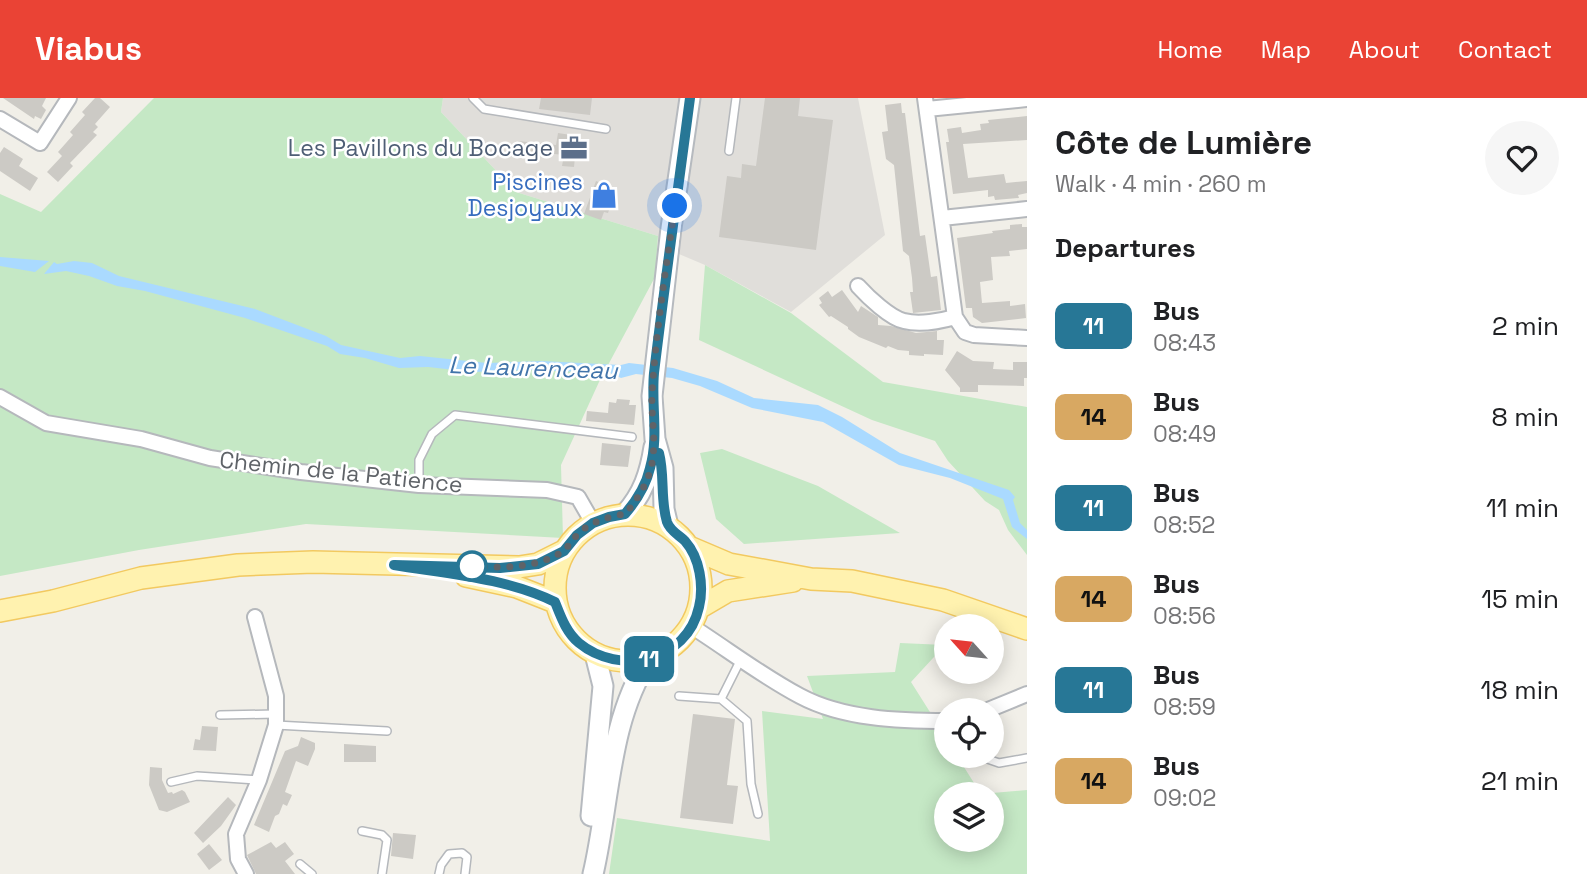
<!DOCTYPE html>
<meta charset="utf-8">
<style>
:root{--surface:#fff;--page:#f6f6f6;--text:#202124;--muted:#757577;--accent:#ea4335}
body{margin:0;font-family:"Space Grotesk",sans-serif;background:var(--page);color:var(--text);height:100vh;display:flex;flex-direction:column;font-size:26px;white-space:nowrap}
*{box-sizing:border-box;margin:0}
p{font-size:23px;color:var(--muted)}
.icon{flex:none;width:38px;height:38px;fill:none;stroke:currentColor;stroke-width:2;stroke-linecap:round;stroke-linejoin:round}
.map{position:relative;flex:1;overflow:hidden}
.details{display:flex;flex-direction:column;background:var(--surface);width:560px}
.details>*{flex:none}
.badge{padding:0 14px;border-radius:10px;font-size:24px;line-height:46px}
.needle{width:46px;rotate:297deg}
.fabs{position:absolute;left:934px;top:516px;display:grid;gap:14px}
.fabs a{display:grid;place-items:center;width:70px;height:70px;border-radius:50%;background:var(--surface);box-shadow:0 4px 18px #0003;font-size:35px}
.you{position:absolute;width:35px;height:35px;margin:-18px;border:5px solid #fff;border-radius:50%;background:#1a73e8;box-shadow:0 0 0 10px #1a73e833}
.map>.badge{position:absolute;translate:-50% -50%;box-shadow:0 0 0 4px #fff}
h2{padding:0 28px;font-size:26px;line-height:63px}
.round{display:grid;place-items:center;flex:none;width:74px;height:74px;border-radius:37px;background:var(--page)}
.overview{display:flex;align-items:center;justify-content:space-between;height:119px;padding:0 28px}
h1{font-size:33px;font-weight:700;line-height:52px}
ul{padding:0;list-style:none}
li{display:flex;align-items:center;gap:21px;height:91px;padding:0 28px}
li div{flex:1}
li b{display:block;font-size:26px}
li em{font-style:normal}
li .badge{min-width:77px;font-weight:700;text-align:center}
header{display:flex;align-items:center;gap:42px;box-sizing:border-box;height:98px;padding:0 35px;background:var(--accent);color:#fff}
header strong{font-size:33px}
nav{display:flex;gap:38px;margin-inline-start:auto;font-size:24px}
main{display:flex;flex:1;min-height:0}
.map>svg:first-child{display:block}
</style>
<header>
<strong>Viabus</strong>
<nav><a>Home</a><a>Map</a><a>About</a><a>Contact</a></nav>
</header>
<main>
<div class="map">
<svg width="1027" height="776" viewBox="0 0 1027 776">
<rect width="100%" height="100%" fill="#f1efe8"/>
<!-- industrial -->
<path fill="#e0deda" d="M443 0H858L885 137 791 214 705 167 660 148 658 138 516 94 441 14Z"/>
<!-- green -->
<path fill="#c5e8c5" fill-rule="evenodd" d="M154 0H443L441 14 516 94 658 138 655 179 599 284 561 367 563 440 306 426 139 452 0 478V96L41 114Z
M705 167 791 215 883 284 1027 309V457L1008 432 999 412 985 403 948 363 935 343 872 322 699 242Z
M722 351 818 388 900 435 744 446 716 421 700 355Z
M900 545 945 547 911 584 947 641V658H957L981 696 1027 692V776H609L617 720 770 743 762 613 823 621 807 578 895 574ZM947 696H992V742H947Z"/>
<!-- water -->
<path fill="#aadaff" d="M0 159 49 163 35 174 0 168Z
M74 163 92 165 119 178 255 211 326 238 341 247 400 260 420 258 487 265 542 263 621 267 629 265 673 270 717 283 754 300 818 307 842 319 900 355 1009 392 1015 399 1013 402 1020 425 1027 432V441L1012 429 1003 401 950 380 899 367 823 324 752 310 700 288 672 280 636 276 621 280 610 275 531 272 473 274 428 269 399 270 365 260 340 256 327 248 245 220 145 193 117 188 89 178 66 173 44 176 54 164 57 166Z"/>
<!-- building -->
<path fill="#cccac5" d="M3 0H46L42 8 46 12 41 21 35 18 34 21Z
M95 0H100L110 9 95 26 98 29 93 34 97 37 70 65 73 68 58 84 47 74 62 58 58 54 73 37 70 34 85 17 82 14Z
M541 0H592L590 17 539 11Z
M765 0H800L798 18 833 22 816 152 719 139 727 78 741 80 742 66 756 68Z
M901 5 902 15H905L920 138 925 137 931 179 937 178 941 212 913 215 910 194H913L912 180 909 158 903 153 894 67 886 61 882 34 888 33 885 7Z
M1027 18V42L963 46 968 80 1004 76 1006 85 1027 83V95L1018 97 1019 100 995 102 994 98 988 99V92L953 96 946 44H949L947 31 961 29 962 35 981 32 980 26 989 25 988 22Z
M558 35 577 38 574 69 562 68 564 57 517 52 518 43 556 47Z
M4 49 23 61 19 68 38 80 30 93 0 73V55Z
M596 83 616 91 608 115 604 114 601 122 584 116Z
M1022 126V129H1027V151L1009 153 1010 158 991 159 993 182 980 184 982 205 1010 203V208L1025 206 1026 220 982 225 973 219 972 210H966L957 140 993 135 992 133 1010 131V127Z
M842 192 858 214 861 208 878 219V227L891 228 916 235 937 233V242H944L943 257 924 256V258L909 257V253L898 252 888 248 886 250 859 239 848 231V229L831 218 829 219 819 207 822 205 819 200 828 193 832 199Z
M957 253 973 263 994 264 993 271 1013 272V264H1027V280H1024V288L978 287V294H960V290L945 272Z
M617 301 630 302 629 307H636L634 327 586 323 587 313 608 315 609 304 616 305Z
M602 345 631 348 628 369 600 367Z
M693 616 735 621 727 687 738 688 733 726 680 720Z
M202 628 218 629 216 653 193 652 195 641 200 642Z
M301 639 315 645V651L308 668 296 663 285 694 292 697 287 708 283 706 279 716 275 718 269 734 254 727 285 653 298 648Z
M344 646 376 648V664H344Z
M150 669 162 670V682L168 695 172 694 173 696 182 692 185 694 190 704 167 714 159 712 149 687Z
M228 699 236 707 221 728 203 745 194 735Z
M393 735 416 737 413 761 391 758Z
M271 744 276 750 285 744 294 756 285 763 295 776H256L247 757Z
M209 746 222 762 209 772 197 756Z"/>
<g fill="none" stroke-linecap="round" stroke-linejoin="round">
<defs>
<path id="lane" d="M473 0 484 11 606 31
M729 53 736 0
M419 387V362L432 336 455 317 632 339
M679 598 721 601 741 561
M721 601 747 623 751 686 758 716
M220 617 276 616
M276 627 387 633
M979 658 999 665 1027 660
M171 684 197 678 258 682
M362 733 382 737 387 742 382 776
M300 766 312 776
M439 776 441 767 449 756 462 755 467 759 465 776"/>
<path id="street" d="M925 0 955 219 965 234 974 237 1027 240
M927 11 1027 1
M0 21 40 45 69 0
M942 120 1027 111
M858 188C868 199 890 220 904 223 919 227 941 223 955 219
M0 299 46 325 141 341 210 360 301 374 419 387 547 392 578 399 593 425
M691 528C727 551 762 578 800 598 843 621 899 623 947 623
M988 612 1027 596
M246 776 238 761 236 736 259 682 276 627V598L255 519"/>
<path id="secondary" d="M625 416C643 396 650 375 654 349
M668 428 664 411 663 370 655 341 652 298 671 130 690 0
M591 718 603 588 595 556
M593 776C610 704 608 624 649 561"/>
<path id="primary" d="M555 490a73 73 0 1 1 146 0a73 73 0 1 1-146 0Z
M689 449 729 466 811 481 852 483 943 502 1027 531
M466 478 517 489 555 504
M699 510 728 493 793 483
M0 513 53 503 141 480 238 467 313 464 519 469 538 466 564 453"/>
</defs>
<!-- lane casing -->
<use href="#lane" stroke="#b5b8bc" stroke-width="10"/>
<!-- street casing -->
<use href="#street" stroke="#b5b8bc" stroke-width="18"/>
<!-- secondary casing -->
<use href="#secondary" stroke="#b6babf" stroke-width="23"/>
<!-- primary casing -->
<use href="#primary" stroke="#f2c960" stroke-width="24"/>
<!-- lane -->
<use href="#lane" stroke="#fff" stroke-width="7"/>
<!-- street -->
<use href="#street" stroke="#fff" stroke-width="14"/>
<!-- secondary -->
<use href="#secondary" stroke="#fff" stroke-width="19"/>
<!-- primary -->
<use href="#primary" stroke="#fff2af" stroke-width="21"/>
</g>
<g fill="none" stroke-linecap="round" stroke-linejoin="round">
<defs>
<path id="line" d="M659 355C665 378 660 401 667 424 670 433 679 437 685 443 700 460 704 488 699 509 687 564 619 578 579 545 566 534 561 519 555 504 506 480 449 476 394 467L500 470 538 466 564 453 577 437 593 425 609 419 625 416C637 402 646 388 650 370 659 339 651 307 654 275 665 183 678 92 690 0"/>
</defs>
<!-- line casing -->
<use href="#line" stroke="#fff" stroke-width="16"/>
<!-- line -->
<use href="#line" stroke="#277796" stroke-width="10"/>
<!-- walk -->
<path stroke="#5f6368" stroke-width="7" stroke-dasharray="0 12.6" d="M472 468C502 470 534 471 562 454 568 450 571 443 576 438 589 424 607 419 625 416 637 402 646 388 651 370 657 344 651 321 652 295 656 233 666 169 675 108"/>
</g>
<!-- icons -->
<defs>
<symbol id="office-bare" viewBox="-9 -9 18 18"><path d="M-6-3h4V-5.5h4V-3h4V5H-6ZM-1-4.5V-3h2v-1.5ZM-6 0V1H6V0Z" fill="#5c6f8a" stroke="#fff" stroke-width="2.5" paint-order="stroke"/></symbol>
<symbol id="shop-bare" viewBox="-9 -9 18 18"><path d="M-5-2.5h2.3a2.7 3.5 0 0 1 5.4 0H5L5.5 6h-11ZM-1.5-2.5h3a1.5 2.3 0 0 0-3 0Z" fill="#3f7fe0" stroke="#fff" stroke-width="2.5" paint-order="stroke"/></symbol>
</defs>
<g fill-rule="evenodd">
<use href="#office-bare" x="555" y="31" width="38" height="38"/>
<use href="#shop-bare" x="585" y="78" width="38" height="38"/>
</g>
<!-- markers -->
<circle fill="#fff" stroke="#277796" stroke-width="3.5" cx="472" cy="468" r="14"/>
<g text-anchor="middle" stroke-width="5" stroke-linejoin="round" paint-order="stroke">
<!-- service labels -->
<g font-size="23" fill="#4e5e75" stroke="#fff" text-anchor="end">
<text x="553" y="58">Les Pavillons du Bocage</text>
</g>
<!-- shop labels -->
<g font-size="23" fill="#366cbe" stroke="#fff" text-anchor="end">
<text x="583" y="92">Piscines<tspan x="583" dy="26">Desjoyaux</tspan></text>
</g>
<!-- street labels -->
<g font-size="23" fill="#5f6368" stroke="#fff">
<text transform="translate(341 374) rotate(6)" y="8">Chemin de la Patience</text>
</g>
<!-- water labels -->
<g font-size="24" font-style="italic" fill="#4174aa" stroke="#fff">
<text transform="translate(533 270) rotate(2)" y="8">Le Laurenceau</text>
</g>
</g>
</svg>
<div class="fabs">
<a><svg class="needle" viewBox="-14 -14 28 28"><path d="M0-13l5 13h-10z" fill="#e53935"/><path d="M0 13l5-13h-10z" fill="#757577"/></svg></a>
<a><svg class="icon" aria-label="locate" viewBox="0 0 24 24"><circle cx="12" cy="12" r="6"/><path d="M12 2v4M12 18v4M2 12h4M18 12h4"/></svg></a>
<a><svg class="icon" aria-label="layers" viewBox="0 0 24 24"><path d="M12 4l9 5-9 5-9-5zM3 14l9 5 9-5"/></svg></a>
</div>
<div class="you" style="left:675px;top:108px"></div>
<b class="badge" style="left:649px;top:561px;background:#277796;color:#fff">11</b>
</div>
<section class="details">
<div class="overview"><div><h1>Côte de Lumière</h1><p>Walk · 4 min · 260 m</p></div><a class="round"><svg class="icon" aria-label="heart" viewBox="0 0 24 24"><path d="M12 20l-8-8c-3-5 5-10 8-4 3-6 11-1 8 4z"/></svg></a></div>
<h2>Departures</h2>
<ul>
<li><span class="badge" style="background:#277796;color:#fff">11</span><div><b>Bus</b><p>08:43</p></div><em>2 min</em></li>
<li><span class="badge" style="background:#d8a862;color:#111">14</span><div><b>Bus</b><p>08:49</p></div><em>8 min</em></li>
<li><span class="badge" style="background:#277796;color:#fff">11</span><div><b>Bus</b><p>08:52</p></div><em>11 min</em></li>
<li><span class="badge" style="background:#d8a862;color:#111">14</span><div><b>Bus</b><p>08:56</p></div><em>15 min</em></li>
<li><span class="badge" style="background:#277796;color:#fff">11</span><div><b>Bus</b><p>08:59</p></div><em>18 min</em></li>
<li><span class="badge" style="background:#d8a862;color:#111">14</span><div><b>Bus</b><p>09:02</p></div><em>21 min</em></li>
</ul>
</section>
</main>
